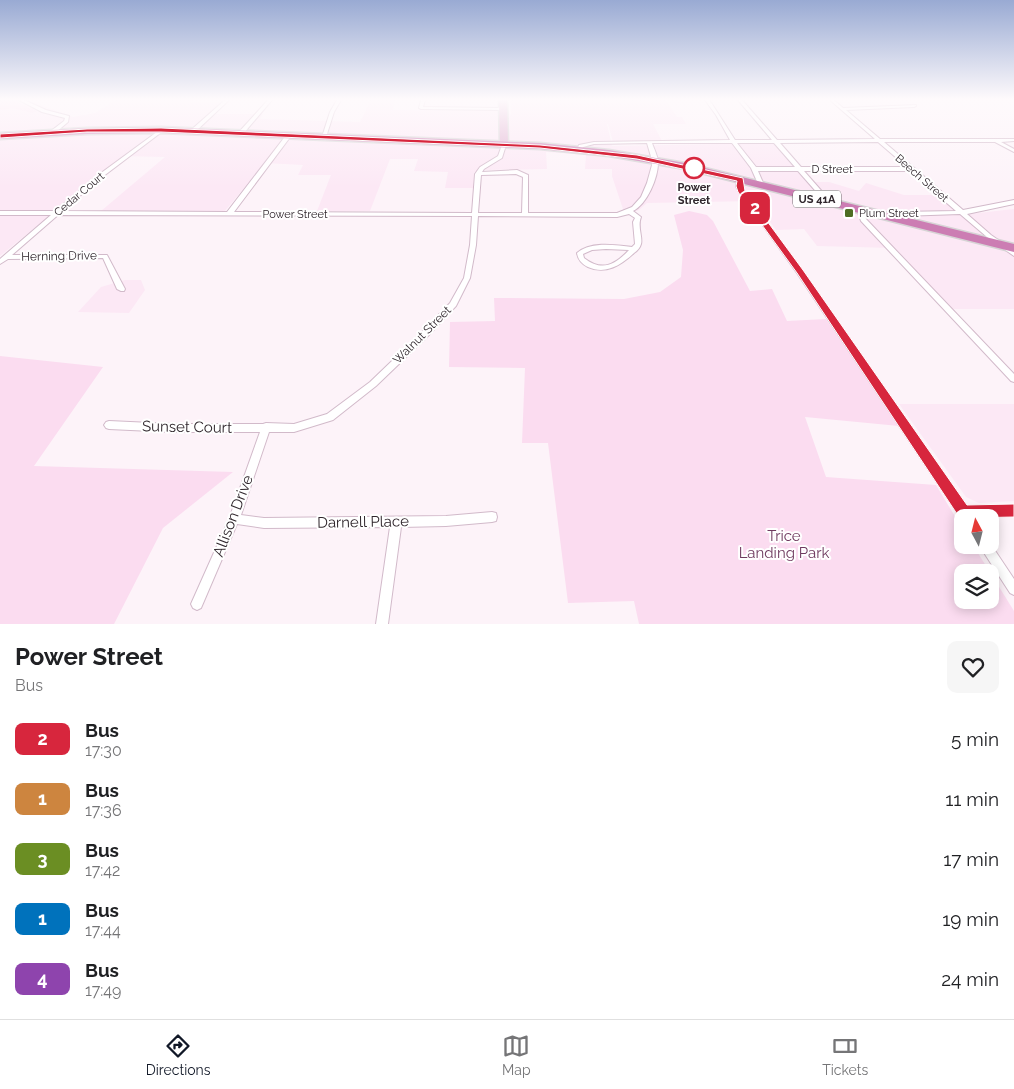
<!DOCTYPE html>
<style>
:root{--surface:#fff;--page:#f6f6f6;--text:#202124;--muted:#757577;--line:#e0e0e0;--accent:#111827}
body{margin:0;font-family:Raleway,sans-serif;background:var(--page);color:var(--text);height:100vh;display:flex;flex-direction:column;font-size:19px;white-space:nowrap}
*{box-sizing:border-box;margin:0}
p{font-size:16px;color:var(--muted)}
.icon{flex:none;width:28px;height:28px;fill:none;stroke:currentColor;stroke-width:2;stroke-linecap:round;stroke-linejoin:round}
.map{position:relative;height:624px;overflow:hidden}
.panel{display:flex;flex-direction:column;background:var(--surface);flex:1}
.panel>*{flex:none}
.badge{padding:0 10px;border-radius:8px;font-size:18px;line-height:32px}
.needle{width:32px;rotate:353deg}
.controls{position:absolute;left:954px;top:509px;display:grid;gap:10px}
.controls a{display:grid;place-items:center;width:45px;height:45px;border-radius:10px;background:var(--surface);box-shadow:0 2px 12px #0003;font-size:25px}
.map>.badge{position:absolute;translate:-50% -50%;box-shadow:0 0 0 2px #fff}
.round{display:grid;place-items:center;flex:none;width:52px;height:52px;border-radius:10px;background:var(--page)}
.headline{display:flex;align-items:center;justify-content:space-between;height:85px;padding:0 15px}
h1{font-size:24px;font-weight:700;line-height:38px}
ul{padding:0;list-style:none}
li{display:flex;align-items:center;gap:15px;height:60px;padding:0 15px}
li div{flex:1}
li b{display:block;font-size:19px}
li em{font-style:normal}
li .badge{min-width:55px;font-weight:700;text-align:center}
.tab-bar{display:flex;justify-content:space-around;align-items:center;height:70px;border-top:1px solid var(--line);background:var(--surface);font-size:14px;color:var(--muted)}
.tab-bar a{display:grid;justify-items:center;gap:2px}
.tab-bar .on{color:var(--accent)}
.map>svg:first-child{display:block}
</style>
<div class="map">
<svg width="1014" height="624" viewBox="0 0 1014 624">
<rect width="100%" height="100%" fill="#fdf3f9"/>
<!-- built -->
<path fill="#fce8f5" d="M0 100H28L73 117 95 113 116 100H193L191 102H222L210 114H263L260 119 360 122 371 100H395L393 110 507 111 511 116V100H666L677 117H682L686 124H653L662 141 613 142 608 124H602H607L612 146 781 143 813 182H829L859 191 866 183 904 195H938L960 215 1014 209V309H952L892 248 817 246 804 229 776 230 754 201 647 203 639 210 627 215 624 212 612 176V169H585L586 155 546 152 547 169 486 170 474 172 473 188H445L448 172 414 171 418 159H390L370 211H317L331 175H298L303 165 265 163 224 212 101 211 165 157 123 156 0 256Z
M125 280H141L145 290 129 313 78 312 101 287Z
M899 404H1014V501L979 503 966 497Z"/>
<!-- green -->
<path fill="#fbdcf0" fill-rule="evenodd" d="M0 100H13L37 111 32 113 13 108 0 110Z
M689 211 707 215 713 221 750 291 772 289 787 321 826 319 899 426 805 417 826 477 936 485 962 528V545H973L1014 611V624H639L634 601 568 603 548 443H522L525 368 449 367 450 322 495 321 494 298 624 299 660 292 681 277 683 250 674 215ZM962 572H990V600H962Z
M0 356 103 367 34 466 233 472 163 528 114 624H0Z"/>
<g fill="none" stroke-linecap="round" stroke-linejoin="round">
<defs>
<path id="street" d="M19 100H24L46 110 69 116 68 122 55 133H51V131L64 121 65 118 42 112Z
M225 100H229L195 132H191V130Z
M268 100H272L243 134H239V132Z
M337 100H341L334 112 326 137 322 138V137L330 112Z
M421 100H425L423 107 503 108 505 109 503 110 421 109 419 108Z
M705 100H709L712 104 735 140H772L738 100H742L777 140 875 139 830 100H834L843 108 916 105V106L914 107 846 110 880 139H1014V141L1001 142 1014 149V152L995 142H884L963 210 1014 200V204L967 214 991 235 1014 251V256L987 237 960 214 901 216 896 219H892V217L899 212 956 211 910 171H804L826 196 827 201 824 203 822 202 820 196 798 171H758L764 185 763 186H759L751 168 732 143H652C654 149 658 156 658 163 658 178 647 204 633 211L641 217C637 227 643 237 641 244 640 248 637 251 634 253 621 265 606 275 588 267 582 264 578 260 577 253 591 241 615 245 632 247L635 244 633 222 635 218 629 214 617 217 478 216 476 245 470 278 456 306 426 338 376 386 333 420 294 432H269L241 515 264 518 446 516 492 512 496 513 497 517 496 521 492 522 446 526 401 527 388 624H376L390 527 264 528 237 524 201 608 197 610 193 608 191 604 229 519 260 432H173L109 429 106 428 104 425 106 422 109 421 173 424H263L266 423 294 424 327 414 370 382 420 334 450 303 464 278 470 245 472 216 58 215 12 255H107L125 289 124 291H121L117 289 103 258 8 259 0 264V259L51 215H0V211H55L97 176 161 129H163V131L101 178 62 211 227 212 287 134H291V136L234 212 472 213 475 174 480 167 498 156 502 145 504 144 506 145 502 158 484 169 482 172 517 170 528 175V213H617L632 207 641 197 647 183 652 165V160L647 143 594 144 583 147 581 151H579L577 150 579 145 594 142 730 140 716 115ZM878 142 907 167H801L780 143ZM737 143H774L795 167H756ZM516 174 523 177 522 213H478L481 175ZM606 249 629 250C615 265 602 272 584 258L583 254 592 250Z
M741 178 744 180 742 186 745 192 802 271 966 507 1014 505V515L962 518V520L797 273 739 192 736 186 738 180Z
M860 208 863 210 866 219 1014 374V382L1011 381 861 221 857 210Z
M990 543 1014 579V595L1010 593 979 545H990Z"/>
<path id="primary" d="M499 100H507L508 145 504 147 500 145Z"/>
<path id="highway" d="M161 127 540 143 609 150 685 163 1014 244V252L685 169 609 156 540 149 161 133 87 134 0 139V133L87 128Z"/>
</defs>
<!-- street casing -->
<use href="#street" stroke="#d2baca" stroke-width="2"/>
<!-- primary casing -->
<use href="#primary" stroke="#d6d4d5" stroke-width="3"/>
<!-- highway casing -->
<use href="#highway" stroke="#d6d4d5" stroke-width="3"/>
<!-- street -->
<use href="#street" fill="#fff" fill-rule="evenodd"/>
<!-- primary -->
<use href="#primary" fill="#e0b1d1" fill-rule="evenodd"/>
<!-- highway -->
<use href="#highway" fill="#cc7db3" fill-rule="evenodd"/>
</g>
<!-- sky -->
<linearGradient id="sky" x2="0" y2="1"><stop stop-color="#99aad3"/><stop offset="0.53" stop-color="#fefafc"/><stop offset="1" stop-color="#fefafc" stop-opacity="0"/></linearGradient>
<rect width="1014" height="187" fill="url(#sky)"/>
<!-- line -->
<path fill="#d7263d" stroke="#fff" d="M161 128 540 145 637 155 743 178 745 191 803 270 967 505 1014 504V517L964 518 959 517 797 273 738 192 736 186 737 181 637 159 540 148 161 132H87L0 138V134L87 129Z"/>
<!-- markers -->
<circle fill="#fff" stroke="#d7263d" stroke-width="2.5" cx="694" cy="168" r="10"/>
<rect fill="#4e6e24" stroke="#fff" stroke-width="2" x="844" y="208" width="10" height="10" rx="2.5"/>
<g text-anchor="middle" stroke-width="4" stroke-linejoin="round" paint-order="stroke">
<!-- far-street labels -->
<g font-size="11" fill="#30272d" stroke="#fff">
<text x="832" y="173">D Street</text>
<text transform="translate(922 178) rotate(41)" y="4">Beech Street</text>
<text transform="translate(79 194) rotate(-40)" y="4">Cedar Court</text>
<text x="295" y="218">Power Street</text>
</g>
<!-- far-stop labels -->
<g font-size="11" font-weight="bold" fill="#30272d" stroke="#fff">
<text x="694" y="191">Power<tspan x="694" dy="13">Street</tspan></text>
</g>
<!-- shield labels -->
<rect fill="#fff" stroke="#6e686c" stroke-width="1" x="793" y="190.5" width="48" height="17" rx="4"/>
<g font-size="11" font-weight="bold" fill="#30272d">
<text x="817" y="203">US 41A</text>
</g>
<!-- far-poi labels -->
<g font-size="11" fill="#30272d" stroke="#fff" text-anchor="start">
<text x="859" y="217">Plum Street</text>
</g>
<!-- street labels -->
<g font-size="12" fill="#30272d" stroke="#fff">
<text transform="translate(59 256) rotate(-1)" y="4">Herning Drive</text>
<text transform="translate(422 335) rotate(-45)" y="4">Walnut Street</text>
</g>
<!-- near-street labels -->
<g font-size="15" fill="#30272d" stroke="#fff">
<text transform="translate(187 427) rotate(1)" y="5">Sunset Court</text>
<text transform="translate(233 516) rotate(-69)" y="5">Allison Drive</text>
<text transform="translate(363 522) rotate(-1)" y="5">Darnell Place</text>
</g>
<!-- near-park labels -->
<g font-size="15" fill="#6f3a5f" stroke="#fff">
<text x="784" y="541">Trice<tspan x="784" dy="17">Landing Park</tspan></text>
</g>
</g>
</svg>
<div class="controls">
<a><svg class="needle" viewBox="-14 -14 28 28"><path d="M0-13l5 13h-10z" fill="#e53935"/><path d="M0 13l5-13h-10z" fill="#757577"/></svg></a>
<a><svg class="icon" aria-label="layers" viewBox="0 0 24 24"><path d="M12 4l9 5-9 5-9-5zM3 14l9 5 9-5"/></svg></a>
</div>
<b class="badge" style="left:755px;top:208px;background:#d7263d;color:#fff">2</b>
</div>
<section class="panel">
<div class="headline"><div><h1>Power Street</h1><p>Bus</p></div><a class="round"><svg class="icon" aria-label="heart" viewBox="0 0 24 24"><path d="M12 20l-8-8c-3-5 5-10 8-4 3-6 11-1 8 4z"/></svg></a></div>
<ul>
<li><span class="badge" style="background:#d7263d;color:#fff">2</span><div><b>Bus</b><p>17:30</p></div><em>5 min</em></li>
<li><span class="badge" style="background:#cd853f;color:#fff">1</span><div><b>Bus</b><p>17:36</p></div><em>11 min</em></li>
<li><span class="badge" style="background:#6b8e23;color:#fff">3</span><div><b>Bus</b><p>17:42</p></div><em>17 min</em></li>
<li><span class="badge" style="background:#0072bc;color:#fff">1</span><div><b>Bus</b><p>17:44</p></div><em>19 min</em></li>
<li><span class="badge" style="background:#8e44ad;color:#fff">4</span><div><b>Bus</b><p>17:49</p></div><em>24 min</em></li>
</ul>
</section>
<nav class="tab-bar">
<a class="on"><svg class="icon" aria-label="directions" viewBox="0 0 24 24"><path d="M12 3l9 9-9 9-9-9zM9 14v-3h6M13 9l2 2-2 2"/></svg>Directions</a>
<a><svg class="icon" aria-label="map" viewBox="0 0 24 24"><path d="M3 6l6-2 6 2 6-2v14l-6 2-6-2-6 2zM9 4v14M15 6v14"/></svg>Map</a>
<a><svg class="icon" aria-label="tickets" viewBox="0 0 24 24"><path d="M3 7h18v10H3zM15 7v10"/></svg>Tickets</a>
</nav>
